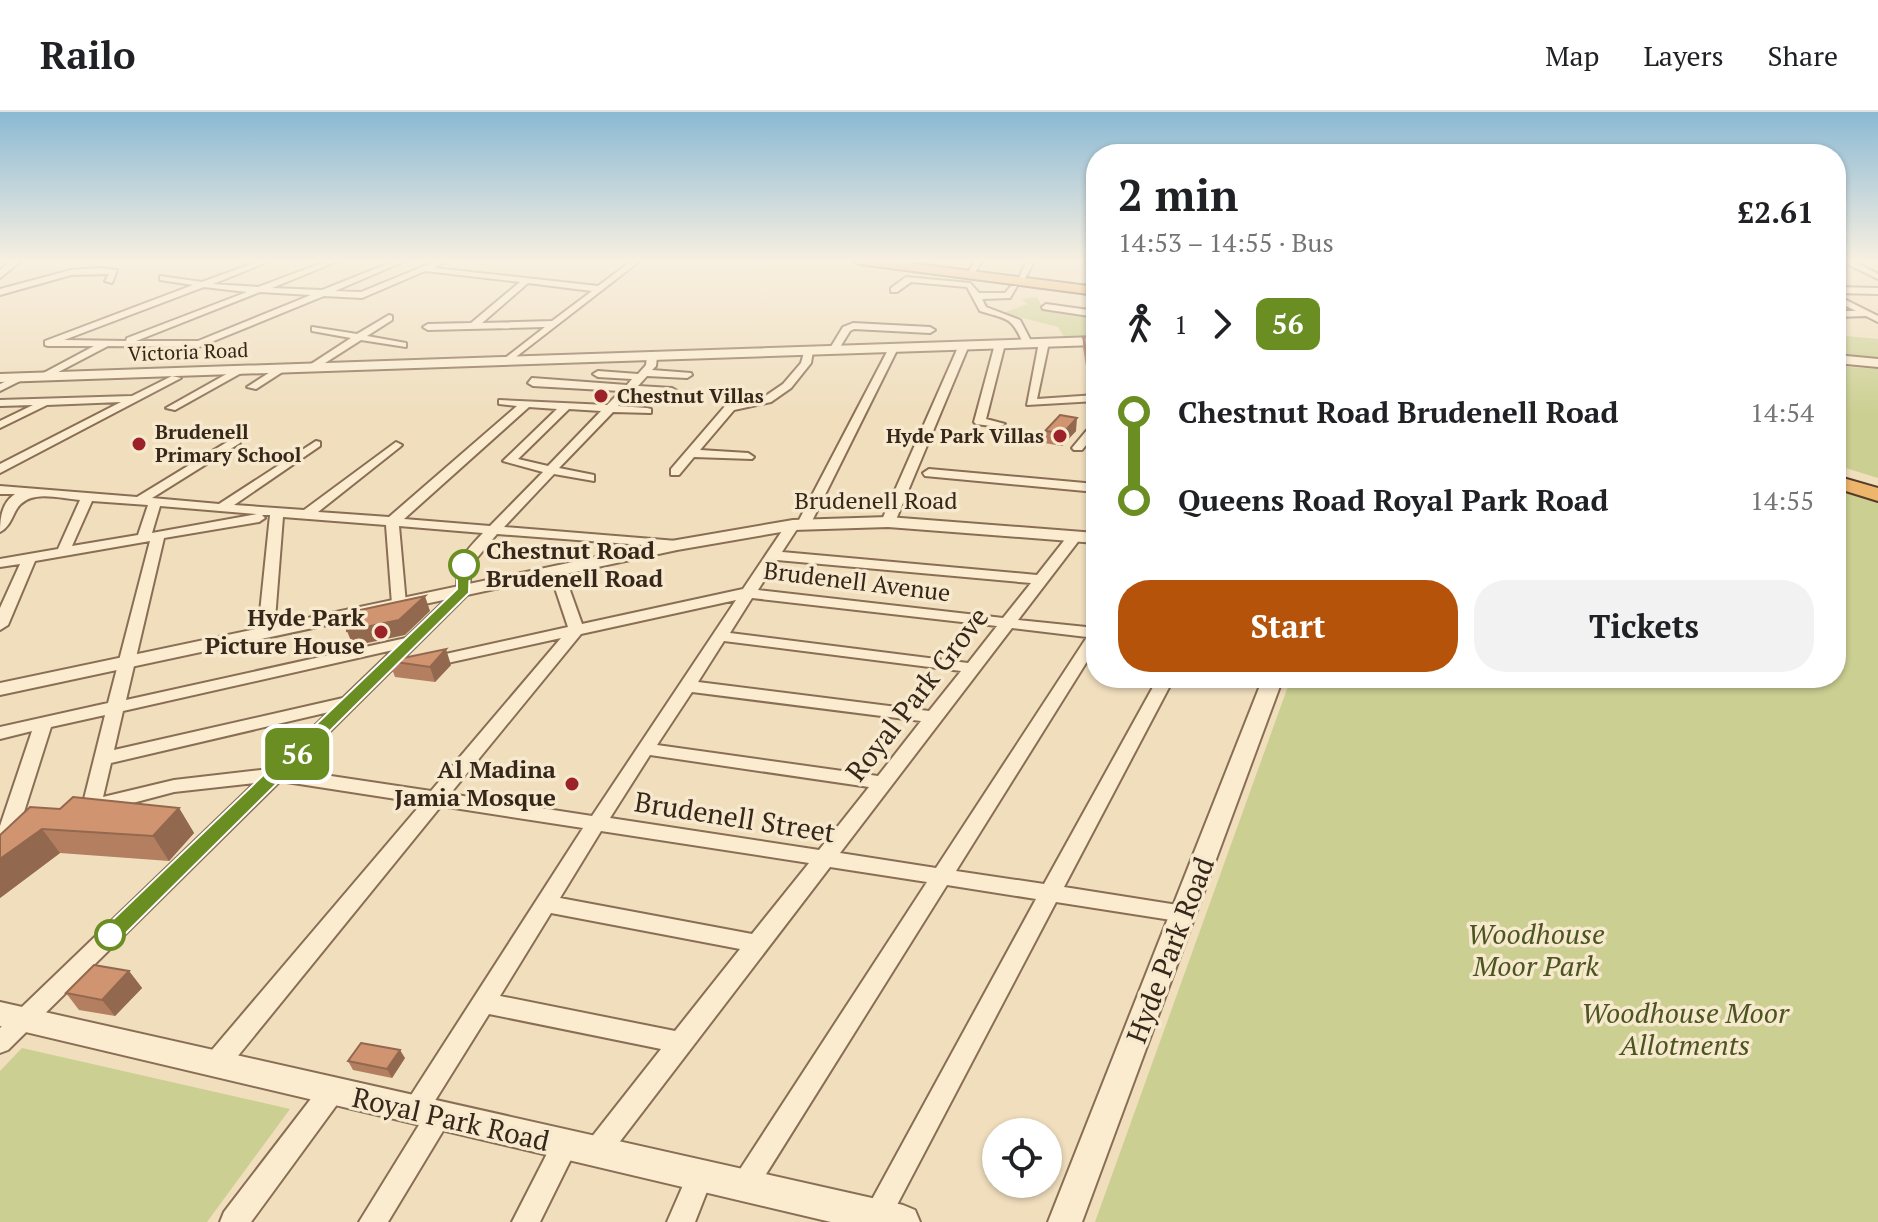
<!DOCTYPE html>
<meta charset="utf-8">
<style>
:root{--surface:#fff;--page:#f2f2f2;--text:#202124;--muted:#757577;--line:#e0e0e0;--accent:#b45309}
body{margin:0;font-family:"PT Serif",serif;background:var(--page);color:var(--text);height:100vh;display:flex;flex-direction:column;font-size:30px;white-space:nowrap}
*{box-sizing:border-box;margin:0}
p{font-size:26px;color:var(--muted)}
.icon{flex:none;width:44px;height:44px;fill:none;stroke:currentColor;stroke-width:2;stroke-linecap:round;stroke-linejoin:round}
.map{position:relative;flex:1;overflow:hidden}
.side{position:absolute;left:1086px;top:32px;width:760px;height:544px;display:flex;flex-direction:column;background:var(--surface);border-radius:32px;box-shadow:0 2px 6px #0004}
.side>*{flex:none}
.badge{padding:0 16px;border-radius:12px;font-size:28px;line-height:52px}
.tools{position:absolute;left:982px;top:1006px;display:grid;gap:16px}
.tools a{display:grid;place-items:center;width:80px;height:80px;border-radius:50%;background:var(--surface);box-shadow:0 2px 6px #0004;font-size:40px}
.map>.badge{position:absolute;translate:-50% -50%;box-shadow:0 0 0 4px #fff}
.legs{display:flex;align-items:center;gap:12px;height:88px;padding:0 32px;font-size:26px}
.legs p{margin-inline-start:auto}
.summary{display:flex;align-items:center;justify-content:space-between;height:136px;padding:0 32px}
h1{font-size:44px;font-weight:600;line-height:60px}
.button{display:flex;gap:16px;margin-top:auto;padding:16px 32px}
.button a{flex:1;height:92px;border-radius:32px;background:var(--accent);color:#fff;font-size:32px;font-weight:600;line-height:92px;text-align:center}
.button a+a{background:var(--page);color:var(--text)}
ul{padding:0 32px;list-style:none}
li{display:flex;align-items:center;gap:28px;height:88px;font-size:30px}
li i{display:grid;place-items:center;width:12px;height:100%;margin:0 10px;background:currentColor}
li i::after{content:'';width:20px;height:20px;margin:-10px;border:6px solid;border-radius:50%;background:var(--surface)}
li p{margin-inline-start:auto}
li:first-child i{background:linear-gradient(#0000 50%,currentColor 0)}
li:last-child i{background:linear-gradient(currentColor 50%,#0000 0)}
header{display:flex;align-items:center;gap:48px;box-sizing:border-box;height:112px;padding:0 40px;background:var(--surface);border-bottom:2px solid var(--line)}
header strong{font-size:38px}
nav{display:flex;gap:44px;margin-inline-start:auto;font-size:28px}
.map>svg:first-child{display:block}
</style>
<header>
<strong>Railo</strong>
<nav><a>Map</a><a>Layers</a><a>Share</a></nav>
</header>
<div class="map">
<svg width="1878" height="1110" viewBox="0 0 1878 1110">
<rect width="100%" height="100%" fill="#f0debd"/>
<!-- green -->
<path fill="#cbcf91" d="M1037 185 1043 196 1096 201V224L1064 225 1058 215 1003 201 1027 192 1022 187Z
M1836 223 1878 227V248L1836 244Z
M1836 254 1878 257V366L1836 353Z
M1836 376 1878 389V1110H1095L1291 566H1836Z
M22 936 290 997 207 1110H0V959Z"/>
<g fill="none" stroke-linecap="round" stroke-linejoin="round">
<defs>
<path id="minor" d="M262 148H272L213 172 258 175 330 148H340L272 176 322 178 397 148H407L335 179 361 180 439 148H449L434 156 598 174 633 148H641L508 251 503 248 505 246 545 215 428 218 423 215 428 212 471 211 520 170 425 159 362 186 324 184 199 235 108 234 45 267 36 265 94 234H48L45 233V229L193 173 160 168V164L202 170ZM528 171 592 179 552 209 482 211ZM204 175 247 180 127 226 126 229 64 228ZM260 180 311 183 198 229H136Z
M975 148H983L973 163H967Z
M1027 148H1035L1023 170H1017Z
M1845 148H1851L1878 162V167L1845 151Z
M100 156 117 158 112 171 105 169 109 162 71 163 0 183V177L71 158Z
M906 165 970 171 979 181H1005L1011 174H1017L1010 186 982 187 986 195 1020 208 1032 231 1024 233C1011 204 1009 208 980 199L967 175 911 170 897 180H891V176Z
M1836 175 1878 176V182L1836 181Z
M1836 183 1878 204V210L1866 204 1836 205V199H1856L1836 189Z
M1046 192 1096 199V205L1043 197 1042 195Z
M389 203 392 204V208L367 224 406 231V235L361 228 314 258 305 256 351 226 312 219V215L357 222Z
M853 211 930 215 935 218 930 221 854 217 850 219 837 240H831L829 238 843 215Z
M1044 227 1049 230 1037 287 1096 283V289L1027 293 1039 230Z
M1000 229 1005 232 986 307 1005 312 999 315 976 312 974 310 995 232Z
M964 230 969 233 895 410 893 413H883L881 410 959 233Z
M890 234 898 236 811 411 804 415 799 414 782 440 1037 463 1070 421H1080V427L1018 508 1096 516V535L956 759 1044 772 1158 566H1174L1064 775 1184 794 1191 796 1195 802 1191 808 1184 810 1056 790 888 1110H866L863 1104 1036 787 947 773 753 1083 744 1087 735 1083 731 1074 735 1065 927 770 830 755 605 1049 596 1053 587 1049 583 1040 587 1031 661 937 489 902 431 995 439 992 448 996 452 1004 388 1110H359L422 1008 415 1011 406 1007 403 999 406 991 583 716 441 694 224 961 215 964 206 961 203 953 206 945 422 691 280 669 8 938 0 941V916L255 671 174 680 91 702 84 700 82 695 105 603 51 615 17 722 14 727 7 729 0 727V714L32 619 0 627V615L108 591 150 429 35 449 8 513 0 518V496L20 452 0 455V447L58 437 80 388C56 386 27 376 15 400 11 408 8 416 0 420 0 405 2 391 15 382H0V374L137 385 232 327H240V331L152 386 219 392 316 329 320 330V334L234 393 304 398 396 330 402 333 400 335 318 400 389 405 517 294 499 292V288L607 293 621 279 533 274 528 271 532 266 627 273 632 267 598 265 593 262 598 259 638 262 646 253 647 244 652 241 657 244 656 254 652 258 691 261 692 263 687 266 647 264 638 274 672 276 677 279 672 282 632 280 618 294 647 296 651 297V301L613 300 559 356 594 363V369L554 362 504 415 677 429 682 430V436L497 422 471 453 469 481 291 658 431 679 561 526 429 555 421 550 423 547 568 515 553 470 560 466 567 470 582 512 743 477 788 410H798ZM529 295 557 297 503 349 543 360 490 414 404 407ZM569 297 601 299 548 354 518 347ZM92 389 148 393 138 423 72 434ZM160 394 257 402 152 421ZM262 403H270L258 520 266 525 274 520 283 405 386 413 392 492 399 496 406 492 399 414 483 421C463 442 457 448 457 477L406 526 126 588 164 426 259 410 265 406ZM777 448 1031 471 1003 506 758 478ZM752 486 997 514 968 551 730 521ZM736 488 592 704 450 682 581 522ZM1012 516 1087 525 936 756 840 741ZM724 529 961 559 929 599 698 570ZM393 538 343 586 114 638 123 599ZM692 580 921 609 878 664 657 633ZM329 600 270 657 174 668 103 685 111 651ZM650 643 869 675 819 738 610 706ZM601 719 809 751 752 822 560 786ZM551 801 740 837 675 919 500 884Z
M805 237 813 239 811 251 791 276 771 290 734 298 700 338 748 341 754 345 752 347 694 345 679 363H671V357L726 293 764 285 783 272 801 251Z
M239 255 244 258 243 260 175 298 166 296Z
M278 255 287 257 256 277 247 275Z
M19 263 28 265 0 279V272Z
M172 264 181 266 0 361V352L121 290 47 293 0 316V309L33 293 0 294V288L132 284Z
M1096 311V321L1082 338H1074L1072 336 1092 312Z
M929 357 1096 372V380L925 364 923 361Z
M332 968 341 971 344 979 341 987 251 1110H220L224 1100 323 971Z
M565 1021 574 1024 578 1033 540 1110H512L556 1024Z
M700 1051 709 1055 713 1064 695 1110H667L691 1055Z"/>
<path id="tertiary" d="M12 148H22L0 166V158Z
M1096 225V233L0 270V262Z
M1836 243 1878 247V255L1836 251Z
M888 405 1096 421V431L888 415 793 418 677 438 0 583V571L677 428 793 408Z
M1263 566H1283L1082 1110H1048Z
M0 890 903 1093 915 1098 920 1110H831L0 914Z"/>
<path id="trunk" d="M853 148H885L1096 175V183L859 152Z
M1836 364 1878 376V389L1836 376Z"/>
</defs>
<!-- minor casing -->
<use href="#minor" stroke="#896e55" stroke-width="4"/>
<!-- tertiary casing -->
<use href="#tertiary" stroke="#896e55" stroke-width="4"/>
<!-- trunk casing -->
<use href="#trunk" stroke="#563c2a" stroke-width="4"/>
<!-- minor -->
<use href="#minor" fill="#fbecd0" fill-rule="evenodd"/>
<!-- tertiary -->
<use href="#tertiary" fill="#fbecd0" fill-rule="evenodd"/>
<!-- trunk -->
<use href="#trunk" fill="#eeb56c" fill-rule="evenodd"/>
</g>
<!-- wall -->
<path fill="#b47f60" d="M1083 225H1096V254H1086L1083 236Z
M1045 319H1076L1062 334 1044 331Z
M389 549 451 553 435 570 395 565Z
M30 695 60 697 179 696 194 721 169 749 60 741 0 786Z
M129 859 142 876 115 904 79 898 66 881Z
M405 946 392 966 353 958 348 949Z"/>
<!-- shaded-wall -->
<path fill="#92684e" d="M1077 306 1076 319 1062 334 1063 321Z
M425 484 430 499 405 523 353 534 347 519Z
M446 537 451 553 435 570 430 555Z
M179 696 194 721 169 749 153 724Z
M42 717 60 741 0 786V747Z
M129 859 142 876 115 904 102 888Z
M400 938 405 946 392 966 387 957Z"/>
<!-- building -->
<path fill="#d19470" stroke="#92684e" stroke-width="2" d="M1083 225H1096V242L1087 243Z
M1060 303 1077 306 1063 321 1045 319Z
M425 484 399 508 347 519 346 501Z
M446 537 430 555 389 549Z
M73 685 179 696 153 724 42 717 0 747V723L30 695 60 697Z
M94 853 129 859 102 888 66 881Z
M361 931 400 938 387 957 348 949Z"/>
<!-- sky -->
<linearGradient id="sky" x2="0" y2="1"><stop stop-color="#8bb9d4"/><stop offset="0.49" stop-color="#f8f0e1"/><stop offset="1" stop-color="#f8f0e1" stop-opacity="0"/></linearGradient>
<rect width="1878" height="303" fill="url(#sky)"/>
<!-- line-1 -->
<path fill="#6b8e23" stroke="#fff" stroke-width="2" d="M464 449 470 453 469 481 118 829H103L100 823 103 817 457 477V453Z"/>
<!-- markers -->
<g fill="#9c2229" stroke="#f7e9cd" stroke-width="3">
<circle cx="601" cy="284" r="8"/>
<circle cx="1060" cy="324" r="8"/>
<circle cx="139" cy="332" r="8"/>
<circle cx="381" cy="520" r="8"/>
<circle cx="572" cy="672" r="8"/>
</g>
<g fill="#fff" stroke="#6b8e23" stroke-width="4">
<circle cx="464" cy="453" r="14"/>
<circle cx="110" cy="823" r="14"/>
</g>
<g text-anchor="middle" stroke-width="7" stroke-linejoin="round" paint-order="stroke">
<!-- far-street labels -->
<g font-size="20" fill="#37271b" stroke="#f7e9cd">
<text transform="translate(188 240) rotate(-2)" y="7">Victoria Road</text>
</g>
<!-- far-poi labels -->
<g font-size="20" font-weight="bold" fill="#37271b" stroke="#f7e9cd" text-anchor="start">
<text x="617" y="291">Chestnut Villas</text>
<text x="155" y="327">Brudenell<tspan x="155" dy="23">Primary School</tspan></text>
<text x="1044" y="331" text-anchor="end">Hyde Park Villas</text>
</g>
<!-- street labels -->
<g font-size="24" fill="#37271b" stroke="#f7e9cd">
<text x="876" y="397">Brudenell Road</text>
<text transform="translate(857 470) rotate(7)" y="8">Brudenell Avenue</text>
</g>
<!-- stop labels -->
<g font-size="24" font-weight="bold" fill="#37271b" stroke="#f7e9cd" text-anchor="start">
<text x="486" y="447">Chestnut Road<tspan x="486" dy="28">Brudenell Road</tspan></text>
</g>
<!-- poi labels -->
<g font-size="24" font-weight="bold" fill="#37271b" stroke="#f7e9cd" text-anchor="end">
<text x="365" y="514">Hyde Park<tspan x="365" dy="28">Picture House</tspan></text>
<text x="556" y="666">Al Madina<tspan x="556" dy="28">Jamia Mosque</tspan></text>
</g>
<!-- near-street labels -->
<g font-size="28" fill="#37271b" stroke="#f7e9cd">
<text transform="translate(917 582) rotate(-52)" y="10">Royal Park Grove</text>
<text transform="translate(735 705) rotate(9)" y="10">Brudenell Street</text>
<text transform="translate(1170 838) rotate(-69)" y="10">Hyde Park Road</text>
<text transform="translate(451 1007) rotate(13)" y="10">Royal Park Road</text>
</g>
<!-- near-park labels -->
<g font-size="28" font-style="italic" fill="#4b5520" stroke="#f7e9cd">
<text x="1536" y="832">Woodhouse<tspan x="1536" dy="32">Moor Park</tspan></text>
<text x="1685" y="911">Woodhouse Moor<tspan x="1685" dy="32">Allotments</tspan></text>
</g>
</g>
</svg>
<div class="tools">
<a><svg class="icon" aria-label="locate" viewBox="0 0 24 24"><circle cx="12" cy="12" r="6"/><path d="M12 2v4M12 18v4M2 12h4M18 12h4"/></svg></a>
</div>
<b class="badge" style="left:297px;top:642px;background:#6b8e23;color:#fff">56</b>
<section class="side">
<div class="summary"><div><h1>2 min</h1><p>14:53 – 14:55 · Bus</p></div><b>£2.61</b></div>
<div class="legs"><svg class="icon" aria-label="walk" viewBox="0 0 24 24"><circle cx="13" cy="4" r="2"/><path d="M13 8l-2 6 4 7M11 14l-3 7M7 12l3-4h3l4 4"/></svg>1<svg class="icon" aria-label="forward" viewBox="0 0 24 24"><path d="M9 5l7 7-7 7"/></svg><b class="badge" style="background:#6b8e23;color:#fff">56</b></div>
<ul>
<li><i style="color:#6b8e23"></i><b>Chestnut Road Brudenell Road</b><p>14:54</p></li>
<li><i style="color:#6b8e23"></i><b>Queens Road Royal Park Road</b><p>14:55</p></li>
</ul>
<div class="button"><a>Start</a><a>Tickets</a></div>
</section>
</div>
